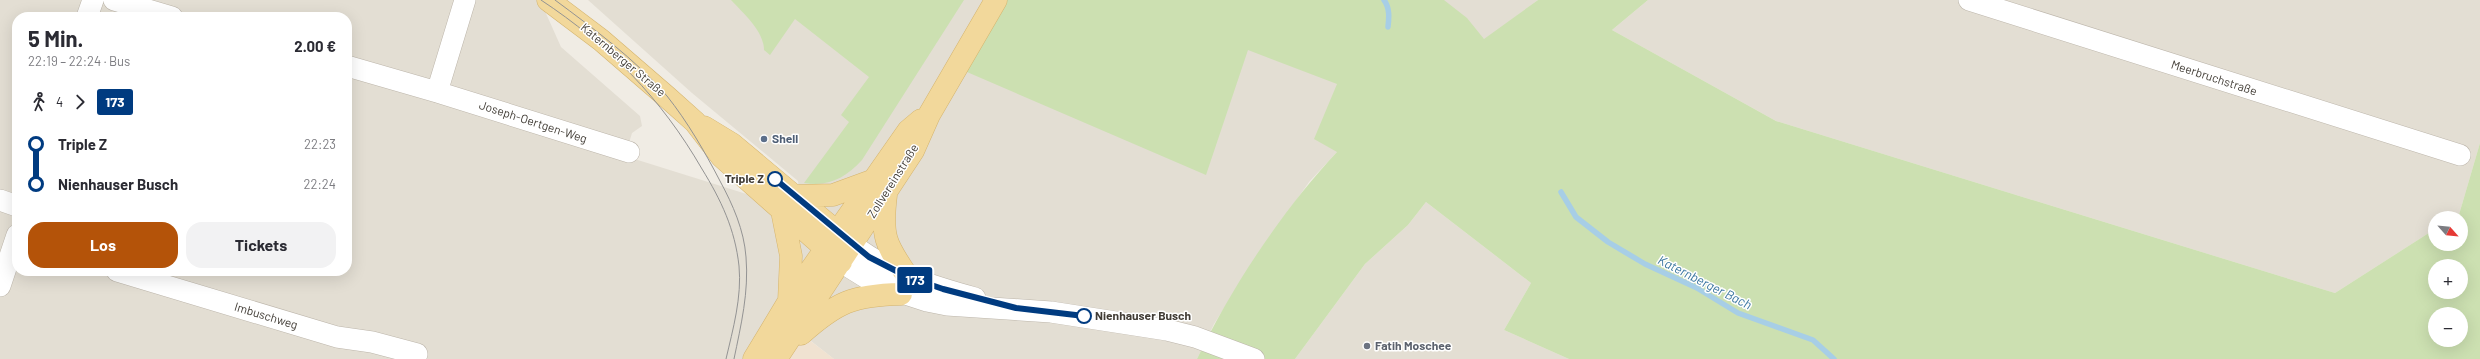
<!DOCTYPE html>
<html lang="de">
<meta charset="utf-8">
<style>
:root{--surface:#fff;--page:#f2f2f3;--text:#2b2b33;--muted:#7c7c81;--accent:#b45309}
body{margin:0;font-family:Barlow,sans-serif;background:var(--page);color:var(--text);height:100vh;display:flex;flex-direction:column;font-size:15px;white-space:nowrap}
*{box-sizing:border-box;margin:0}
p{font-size:13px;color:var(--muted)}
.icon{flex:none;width:22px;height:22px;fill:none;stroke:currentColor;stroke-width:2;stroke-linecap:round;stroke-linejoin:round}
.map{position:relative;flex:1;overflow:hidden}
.drawer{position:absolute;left:12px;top:12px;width:340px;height:264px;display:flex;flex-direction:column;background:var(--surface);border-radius:16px;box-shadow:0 4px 16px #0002}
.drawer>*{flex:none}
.badge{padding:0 8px;border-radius:3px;font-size:14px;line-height:26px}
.needle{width:26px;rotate:117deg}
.tools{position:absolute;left:2428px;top:211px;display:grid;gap:8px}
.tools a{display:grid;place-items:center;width:40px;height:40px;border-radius:50%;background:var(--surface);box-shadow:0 4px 16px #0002;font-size:20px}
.map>.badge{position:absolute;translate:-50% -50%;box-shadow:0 0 0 2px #fff}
.legs{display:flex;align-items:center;gap:6px;height:44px;padding:0 16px;font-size:13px}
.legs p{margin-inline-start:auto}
.headline{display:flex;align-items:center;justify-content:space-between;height:68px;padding:0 16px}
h1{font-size:22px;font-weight:700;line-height:30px}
.primary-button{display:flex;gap:8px;margin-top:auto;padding:8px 16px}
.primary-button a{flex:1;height:46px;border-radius:16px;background:var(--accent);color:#fff;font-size:16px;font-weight:700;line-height:46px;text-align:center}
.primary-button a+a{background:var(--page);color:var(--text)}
ul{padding:0 16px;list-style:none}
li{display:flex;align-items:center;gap:14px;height:40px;font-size:15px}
li i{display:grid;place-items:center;width:6px;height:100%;margin:0 5px;background:currentColor}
li i::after{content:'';width:10px;height:10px;margin:-5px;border:3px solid;border-radius:50%;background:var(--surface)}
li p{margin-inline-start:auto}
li:first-child i{background:linear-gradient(#0000 50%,currentColor 0)}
li:last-child i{background:linear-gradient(currentColor 50%,#0000 0)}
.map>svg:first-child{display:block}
</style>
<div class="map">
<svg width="2480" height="359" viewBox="0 0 2480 359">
<rect width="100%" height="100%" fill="#f0ece4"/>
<!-- residential -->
<path fill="#e3ded3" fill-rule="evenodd" d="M0 0H540L561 47 640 116 642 126 632 133 625 156 801 211 798 181 692 93 588 0H1538L1337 152 1309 182 1251 265 1214 324 1197 359H834L788 323 765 359H0ZM17 17H347V271H17Z
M1648 0H2480V143L2458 218H2435V229L2335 293 1776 121 1612 30Z
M1426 202 1531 283 1504 330 1569 359H1295L1365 264 1408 225Z"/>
<!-- commercial -->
<path fill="#f0e2d1" d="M787 323 834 359H765Z"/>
<!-- green -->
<path fill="#cce0b1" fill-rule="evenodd" d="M731 0H964L862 160C845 178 829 187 804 183L849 122 841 115 869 77 795 19 770 55 764 50C764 31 743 13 731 0Z
M999 0H1444L1467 18 1484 39 1538 0H1648L1612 30 1776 121 2335 293 2435 229V244H2461V218H2458L2480 143V359H1569L1504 330 1531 283 1426 202 1408 225 1365 264 1295 359H1197C1232 286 1282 211 1337 152L1314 139 1337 84 1248 50 1206 175 960 69ZM2435 266H2461V292H2435ZM2435 314H2461V340H2435Z"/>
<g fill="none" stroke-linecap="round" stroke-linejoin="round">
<!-- stream -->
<path stroke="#a7cee6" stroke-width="5.5" d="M1384 0C1390 8 1389 18 1388 27
M1561 192 1576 217 1608 242 1645 264 1697 288 1738 313 1813 340 1834 359"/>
<defs>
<path id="minor" d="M114 0 172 17
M1969 0 2460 155
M87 17 93 0
M347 66 437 92 629 152
M437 92 465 0
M0 200 17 206
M853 245C889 273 931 286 975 298
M841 262 878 285 927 301 947 305 1051 312 1167 330 1195 337 1254 359
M117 271 337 337 372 342 417 354
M0 286 17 235"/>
<path id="major" d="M548 0 601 40 667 97 695 122 722 157 841 262
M704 127 732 144 849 242
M886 195C881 236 885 244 908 277
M795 196 833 195 874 180
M782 211 791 256 789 301
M801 334C837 302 853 295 901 294
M754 359 789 301 908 131 921 120
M776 359 913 151 929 115 996 0"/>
</defs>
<!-- minor casing -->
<use href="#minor" stroke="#bdb6ab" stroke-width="22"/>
<!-- major casing -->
<use href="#major" stroke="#d4b46e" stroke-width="23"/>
<!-- minor -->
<use href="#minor" stroke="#fff" stroke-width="21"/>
<!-- major -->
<use href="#major" stroke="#f2d89b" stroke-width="22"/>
<!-- tram -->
<path stroke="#939393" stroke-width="1" d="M541 0C609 45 661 98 702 169 721 200 735 229 739 266 742 297 733 329 726 359
M555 0C594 29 635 59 667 96 687 121 705 152 720 181 733 205 744 230 746 257 749 292 741 325 734 359"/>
</g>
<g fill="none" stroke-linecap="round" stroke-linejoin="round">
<defs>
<path id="line-1" d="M775 179 869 257 908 277 943 289 1016 308 1084 316"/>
</defs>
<!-- line-1 casing -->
<use href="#line-1" stroke="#fff" stroke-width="9"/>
<!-- line-1 -->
<use href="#line-1" stroke="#003b80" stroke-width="6"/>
</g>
<!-- markers -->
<circle fill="#5c6f8a" stroke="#fff" stroke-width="1.5" cx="764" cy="139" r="4"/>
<g fill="#fff" stroke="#003b80" stroke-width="2">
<circle cx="775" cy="179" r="7"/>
<circle cx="1084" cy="316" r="7"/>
</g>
<circle fill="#6b7280" stroke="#fff" stroke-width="1.5" cx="1367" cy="346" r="4"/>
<g text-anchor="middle" stroke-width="3" stroke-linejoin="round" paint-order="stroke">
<!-- street labels -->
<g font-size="12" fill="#413c35" stroke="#fff">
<text transform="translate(623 60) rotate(40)" y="4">Katernberger Straße</text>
<text transform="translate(2214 78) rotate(18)" y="4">Meerbruchstraße</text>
<text transform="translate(533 122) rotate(18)" y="4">Joseph-Oertgen-Weg</text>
<text transform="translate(893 181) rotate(-58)" y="4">Zollvereinstraße</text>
<text transform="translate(266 316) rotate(17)" y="4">Imbuschweg</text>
</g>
<!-- service labels -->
<g font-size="12" font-weight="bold" fill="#4e5e75" stroke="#fff" text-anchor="start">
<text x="772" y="143">Shell</text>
</g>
<!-- stop labels -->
<g font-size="12" font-weight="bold" fill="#413c35" stroke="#fff" text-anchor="end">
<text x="764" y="183">Triple Z</text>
<text x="1095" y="320" text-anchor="start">Nienhauser Busch</text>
</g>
<!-- worship labels -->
<g font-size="12" font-weight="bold" fill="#5b616d" stroke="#fff" text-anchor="start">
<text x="1375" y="350">Fatih Moschee</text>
</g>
<!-- water labels -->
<g font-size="13" font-style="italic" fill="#3c77a0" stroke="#fff">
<text transform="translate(1705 282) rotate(27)" y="5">Katernberger Bach</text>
</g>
</g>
</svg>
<div class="tools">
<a><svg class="needle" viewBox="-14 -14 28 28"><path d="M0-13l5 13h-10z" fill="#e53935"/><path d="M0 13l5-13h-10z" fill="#7c7c81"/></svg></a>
<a>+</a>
<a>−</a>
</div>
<b class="badge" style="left:915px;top:280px;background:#003b80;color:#fff">173</b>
<section class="drawer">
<div class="headline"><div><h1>5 Min.</h1><p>22:19 – 22:24 · Bus</p></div><b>2.00 €</b></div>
<div class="legs"><svg class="icon" aria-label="walk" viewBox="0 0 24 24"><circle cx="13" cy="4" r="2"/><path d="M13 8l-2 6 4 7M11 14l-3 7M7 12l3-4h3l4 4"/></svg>4<svg class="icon" aria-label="forward" viewBox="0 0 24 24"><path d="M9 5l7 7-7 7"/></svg><b class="badge" style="background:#003b80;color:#fff">173</b></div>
<ul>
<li><i style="color:#003b80"></i><b>Triple Z</b><p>22:23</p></li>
<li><i style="color:#003b80"></i><b>Nienhauser Busch</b><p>22:24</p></li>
</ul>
<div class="primary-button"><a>Los</a><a>Tickets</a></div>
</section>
</div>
